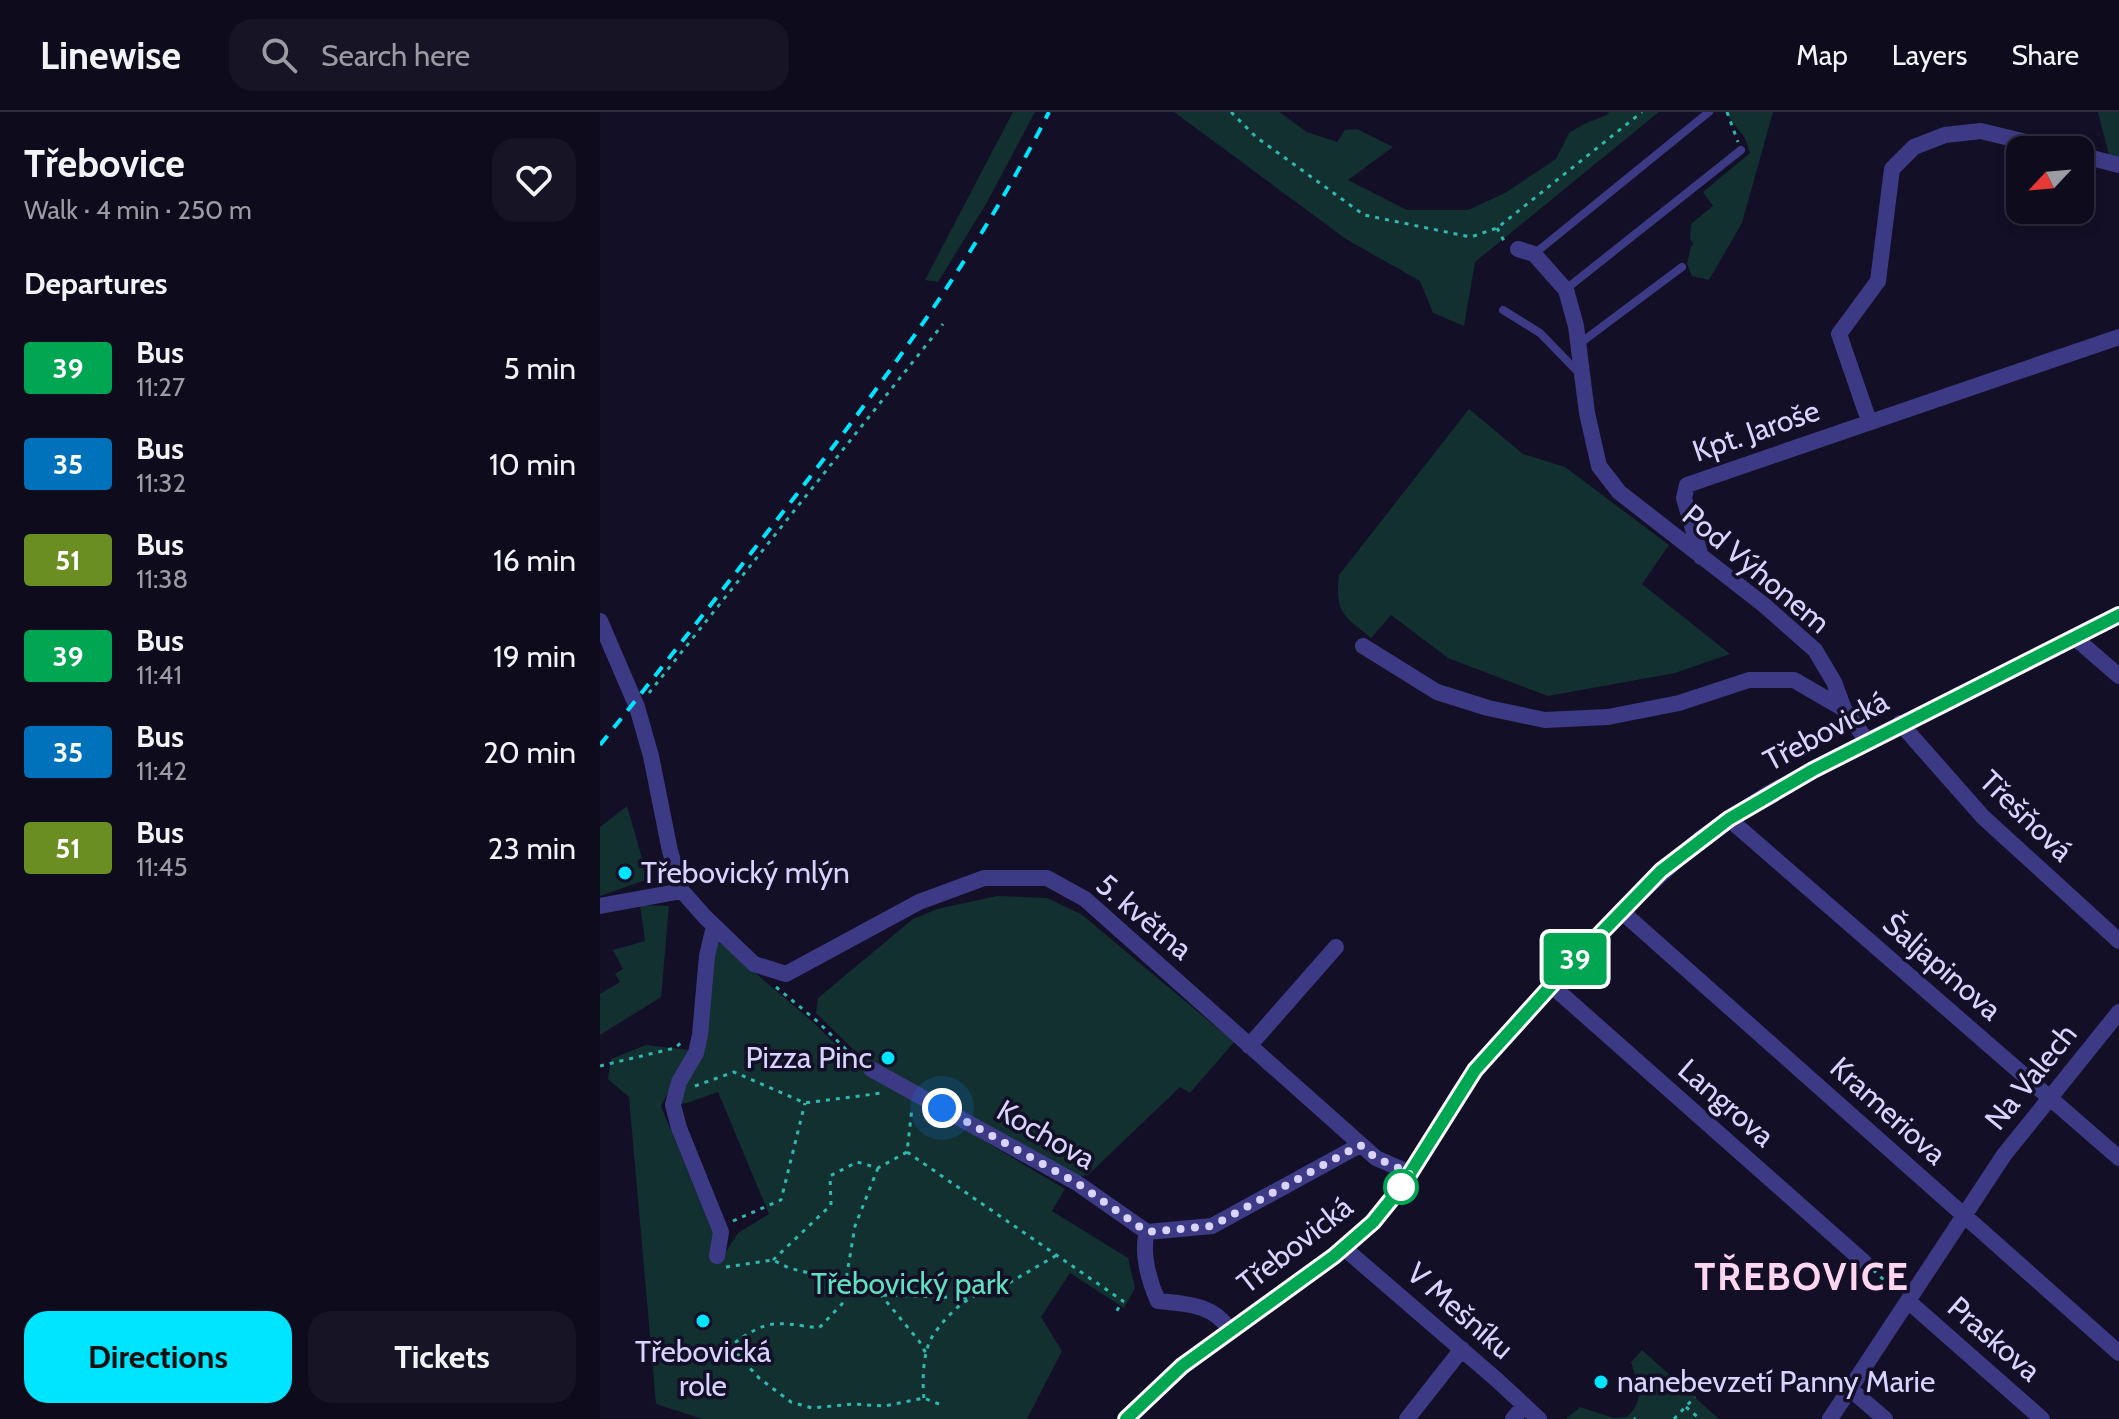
<!DOCTYPE html>
<meta charset="utf-8">
<style>
:root{--surface:#0e0b1c;--page:#171425;--text:#f1f3f6;--muted:#9b9ba3;--line:#2e2b3b;--accent:#00e5ff}
body{margin:0;font-family:Cabin,sans-serif;background:var(--page);color:var(--text);height:100vh;display:flex;flex-direction:column;font-size:30px;white-space:nowrap}
*{box-sizing:border-box;margin:0}
p{font-size:26px;color:var(--muted)}
.icon{flex:none;width:44px;height:44px;fill:none;stroke:currentColor;stroke-width:2;stroke-linecap:round;stroke-linejoin:round}
.map{position:relative;flex:1;overflow:hidden}
.sheet{display:flex;flex-direction:column;background:var(--surface);width:600px}
.sheet>*{flex:none}
.badge{padding:0 16px;border-radius:6px;font-size:28px;line-height:52px}
.needle{width:52px;rotate:244deg}
.fabs{position:absolute;left:1406px;top:24px;display:grid;gap:16px}
.fabs a{display:grid;place-items:center;width:88px;height:88px;border-radius:16px;background:var(--surface);box-shadow:0 4px 12px #0003,0 0 0 2px var(--line);font-size:40px}
.you{position:absolute;width:40px;height:40px;margin:-20px;border:6px solid #fff;border-radius:50%;background:#1a73e8;box-shadow:0 0 0 12px #1a73e833}
.map>.badge{position:absolute;translate:-50% -50%;box-shadow:0 0 0 4px #fff}
h2{padding:0 24px;font-size:30px;line-height:72px}
.round{display:grid;place-items:center;flex:none;width:84px;height:84px;border-radius:24px;background:var(--page)}
.head{display:flex;align-items:center;justify-content:space-between;height:136px;padding:0 24px}
h1{font-size:38px;font-weight:800;line-height:60px}
.button{display:flex;gap:16px;margin-top:auto;padding:16px 24px}
.button a{flex:1;height:92px;border-radius:24px;background:var(--accent);color:#111;font-size:32px;font-weight:800;line-height:92px;text-align:center}
.button a+a{background:var(--page);color:var(--text)}
ul{padding:0;list-style:none}
li{display:flex;align-items:center;gap:24px;height:96px;padding:0 24px}
li div{flex:1}
li b{display:block;font-size:30px}
li em{font-style:normal}
li .badge{min-width:88px;font-weight:700;text-align:center}
header{display:flex;align-items:center;gap:48px;box-sizing:border-box;height:112px;padding:0 40px;background:var(--surface);border-bottom:2px solid var(--line)}
header strong{font-size:38px}
nav{display:flex;gap:44px;margin-inline-start:auto;font-size:28px}
.search{width:560px;height:72px;background:var(--page);display:flex;align-items:center;gap:20px;box-sizing:border-box;padding:0 28px;border-radius:24px;color:var(--muted);font-size:30px}
main{display:flex;flex:1;min-height:0}
.map>svg:first-child{display:block}
</style>
<header>
<strong>Linewise</strong>
<div class="search"><svg class="icon" aria-label="search" viewBox="0 0 24 24"><circle cx="10" cy="10" r="6"/><path d="M15 15l6 6"/></svg>Search here</div>
<nav><a>Map</a><a>Layers</a><a>Share</a></nav>
</header>
<main>
<section class="sheet">
<div class="head"><div><h1>Třebovice</h1><p>Walk · 4 min · 250 m</p></div><a class="round"><svg class="icon" aria-label="heart" viewBox="0 0 24 24"><path d="M12 20l-8-8c-3-5 5-10 8-4 3-6 11-1 8 4z"/></svg></a></div>
<h2>Departures</h2>
<ul>
<li><span class="badge" style="background:#00a651;color:#fff">39</span><div><b>Bus</b><p>11:27</p></div><em>5 min</em></li>
<li><span class="badge" style="background:#0072bc;color:#fff">35</span><div><b>Bus</b><p>11:32</p></div><em>10 min</em></li>
<li><span class="badge" style="background:#6b8e23;color:#fff">51</span><div><b>Bus</b><p>11:38</p></div><em>16 min</em></li>
<li><span class="badge" style="background:#00a651;color:#fff">39</span><div><b>Bus</b><p>11:41</p></div><em>19 min</em></li>
<li><span class="badge" style="background:#0072bc;color:#fff">35</span><div><b>Bus</b><p>11:42</p></div><em>20 min</em></li>
<li><span class="badge" style="background:#6b8e23;color:#fff">51</span><div><b>Bus</b><p>11:45</p></div><em>23 min</em></li>
</ul>
<div class="button"><a>Directions</a><a>Tickets</a></div>
</section>
<div class="map">
<svg width="1519" height="1307" viewBox="0 0 1519 1307">
<rect width="100%" height="100%" fill="#130f26"/>
<!-- green -->
<path fill="#12302f" d="M413 0H435L386 92 338 170 325 168Z
M574 0H679L707 20 737 30 745 18 757 17 793 35 748 68 807 98H868L905 81 956 47 969 21 984 12 1007 3 1009 0H1059L875 150 864 214 833 201 820 169 746 127Z
M1125 0H1173L1142 111 1109 168 1092 164 1087 152 1091 134 1094 132 1090 127 1091 112 1113 94 1103 80 1150 41 1145 26Z
M1498 0H1519V45L1509 43Z
M869 297 923 342 965 355 1069 433 1042 472 1130 542 1075 561 948 584 848 546 791 503 771 526C743 503 735 501 739 463Z
M27 694 48 767 0 784V715Z
M397 784 447 786 481 802 634 930 590 981 580 975 488 1063 475 1065 267 951 216 901 218 886 313 807 337 797Z
M40 793 69 794 61 885 0 923V882L20 870 15 862 23 857 13 838 45 829Z
M112 824 214 911 256 953 465 1077 452 1099 528 1146 535 1176 524 1196 470 1161 441 1205 462 1239 427 1307H102L56 1292 29 985 8 967 11 947 46 933 90 938 61 994 113 1121 114 1144 122 1146 138 1121 169 1102 118 980 87 991 73 993 96 941Z
M1042 1238 1119 1307H966L980 1295 1014 1306 1027 1305C1046 1286 1038 1274 1031 1250Z"/>
<g fill="none" stroke-linecap="round" stroke-linejoin="round">
<!-- path -->
<path stroke="#2fb8b0" stroke-width="3" stroke-dasharray="4 6" stroke-linecap="butt" d="M631 0 656 25 764 103 871 125 897 116 1042 0
M1127 0 1138 30
M897 116 904 129
M49 581 343 212
M176 875 217 909 259 950
M0 954 75 936 83 929
M95 974 134 960 205 991 282 981
M307 1040 523 1189 516 1200
M278 1056 255 1114 242 1192 219 1216C174 1210 169 1206 130 1234L159 1266 191 1290 212 1296 253 1292 285 1294 324 1286 339 1292
M133 1109 181 1088 205 991
M173 1148 231 1093 230 1064 257 1050 278 1056 307 1040 312 996
M126 1155 173 1148 189 1156 245 1170 281 1183 319 1229 327 1243
M1273 1158 1297 1180
M283 1183 367 1186
M324 1286C322 1269 323 1240 332 1225 345 1205 370 1178 395 1179L457 1143
M1086 1295 1100 1307
M1034 1306 1035 1307
M1074 1307 1095 1285"/>
<!-- lane -->
<path stroke="#3d3a85" stroke-width="8" d="M934 142 1109 0
M966 177 1141 38
M903 198 940 221 979 261
M979 232 1082 155"/>
<!-- street -->
<path stroke="#3d3a85" stroke-width="16" d="M1480 43 1519 53
M918 137 934 142 966 178 976 214 987 301 999 354 1019 380 1164 493 1215 538 1234 570 1244 597 1267 629
M1269 309 1239 222 1278 169 1292 57 1314 35 1345 23 1381 19 1459 38
M1101 445 1084 386 1087 373 1519 225
M0 509 37 595 51 644 70 739 82 779 105 805 154 852 186 862 319 790 384 766H447L485 787 776 1046 810 1061
M1474 525 1519 564
M763 534 837 580 888 596 945 608 1008 605 1079 591 1149 568H1194L1244 597
M1300 611 1383 705 1519 829
M1129 707 1519 1046
M0 794 82 779
M1021 799 1519 1241
M114 814 107 844 100 923 96 941 79 970 73 993 79 1016 121 1120 117 1144
M951 873 1264 1150
M649 934 736 835
M271 957 477 1071 547 1120
M547 1120 612 1114 760 1033
M547 1120C541 1141 549 1169 558 1189 587 1192 613 1192 630 1218
M744 1136 897 1268 939 1307
M1308 1189 1442 1307
M1249 1276 1285 1307
M526 1307 582 1254 734 1144 773 1110 802 1074 861 978 891 939 1021 799 1101 726 1169 681 1267 629 1519 503
M807 1307 862 1237
M913 1307 924 1294
M1230 1307 1404 1043 1519 900"/>
<!-- rail -->
<path stroke="#00e5ff" stroke-width="4" stroke-dasharray="12 10" stroke-linecap="butt" d="M0 633C57 562 113 490 169 418 275 282 371 155 449 0"/>
</g>
<g fill="none" stroke-linecap="round" stroke-linejoin="round">
<defs>
<path id="line" d="M526 1307 582 1254 734 1144 773 1110 802 1074 875 958 968 855 1061 759 1129 707 1213 658 1519 503"/>
</defs>
<!-- line casing -->
<use href="#line" stroke="#fff" stroke-width="18"/>
<!-- line -->
<use href="#line" stroke="#00a651" stroke-width="12"/>
<!-- walk -->
<path stroke="#d9d4ff" stroke-width="8" stroke-dasharray="0 14.4" d="M342 996 477 1071 547 1120 612 1114 760 1033 776 1046 810 1061 801 1075"/>
</g>
<!-- markers -->
<g fill="#00e5ff" stroke="#130f26" stroke-width="3">
<circle cx="25" cy="761" r="8"/>
<circle cx="288" cy="946" r="8"/>
<circle cx="103" cy="1209" r="8"/>
<circle cx="1001" cy="1270" r="8"/>
</g>
<circle fill="#fff" stroke="#00a651" stroke-width="4" cx="801" cy="1075" r="16"/>
<g text-anchor="middle" stroke-width="7" stroke-linejoin="round" paint-order="stroke">
<!-- street labels -->
<g font-size="30" fill="#d9d4ff" stroke="#130f26">
<text transform="translate(1156 319) rotate(-19)" y="10">Kpt. Jaroše</text>
<text transform="translate(1156 457) rotate(40)" y="10">Pod Výhonem</text>
<text transform="translate(1226 619) rotate(-28)" y="10">Třebovická</text>
<text transform="translate(1426 704) rotate(44)" y="10">Třešňová</text>
<text transform="translate(544 805) rotate(40)" y="10">5. května</text>
<text transform="translate(1342 855) rotate(41)" y="10">Šaljapinova</text>
<text transform="translate(1431 965) rotate(-51)" y="10">Na Valech</text>
<text transform="translate(1126 991) rotate(41)" y="10">Langrova</text>
<text transform="translate(1288 999) rotate(42)" y="10">Krameriova</text>
<text transform="translate(446 1023) rotate(30)" y="10">Kochova</text>
<text transform="translate(695 1133) rotate(-38)" y="10">Třebovická</text>
<text transform="translate(860 1199) rotate(41)" y="10">V Mešníku</text>
<text transform="translate(1394 1227) rotate(41)" y="10">Praskova</text>
</g>
<!-- poi labels -->
<g font-size="30" fill="#d9d4ff" stroke="#130f26" text-anchor="start">
<text x="41" y="771">Třebovický mlýn</text>
<text x="272" y="956" text-anchor="end">Pizza Pinc</text>
<text x="103" y="1250" text-anchor="middle">Třebovická<tspan x="103" dy="34">role</tspan></text>
<text x="1017" y="1280">nanebevzetí Panny Marie</text>
</g>
<!-- park labels -->
<g font-size="30" fill="#5fe0c0" stroke="#130f26">
<text x="310" y="1182">Třebovický park</text>
</g>
<!-- district labels -->
<g font-size="38" font-weight="bold" letter-spacing="2" fill="#ffd6f0" stroke="#130f26">
<text x="1202" y="1178">TŘEBOVICE</text>
</g>
</g>
</svg>
<div class="fabs">
<a><svg class="needle" viewBox="-14 -14 28 28"><path d="M0-13l5 13h-10z" fill="#e53935"/><path d="M0 13l5-13h-10z" fill="#9b9ba3"/></svg></a>
</div>
<div class="you" style="left:342px;top:996px"></div>
<b class="badge" style="left:975px;top:847px;background:#00a651;color:#fff">39</b>
</div>
</main>
